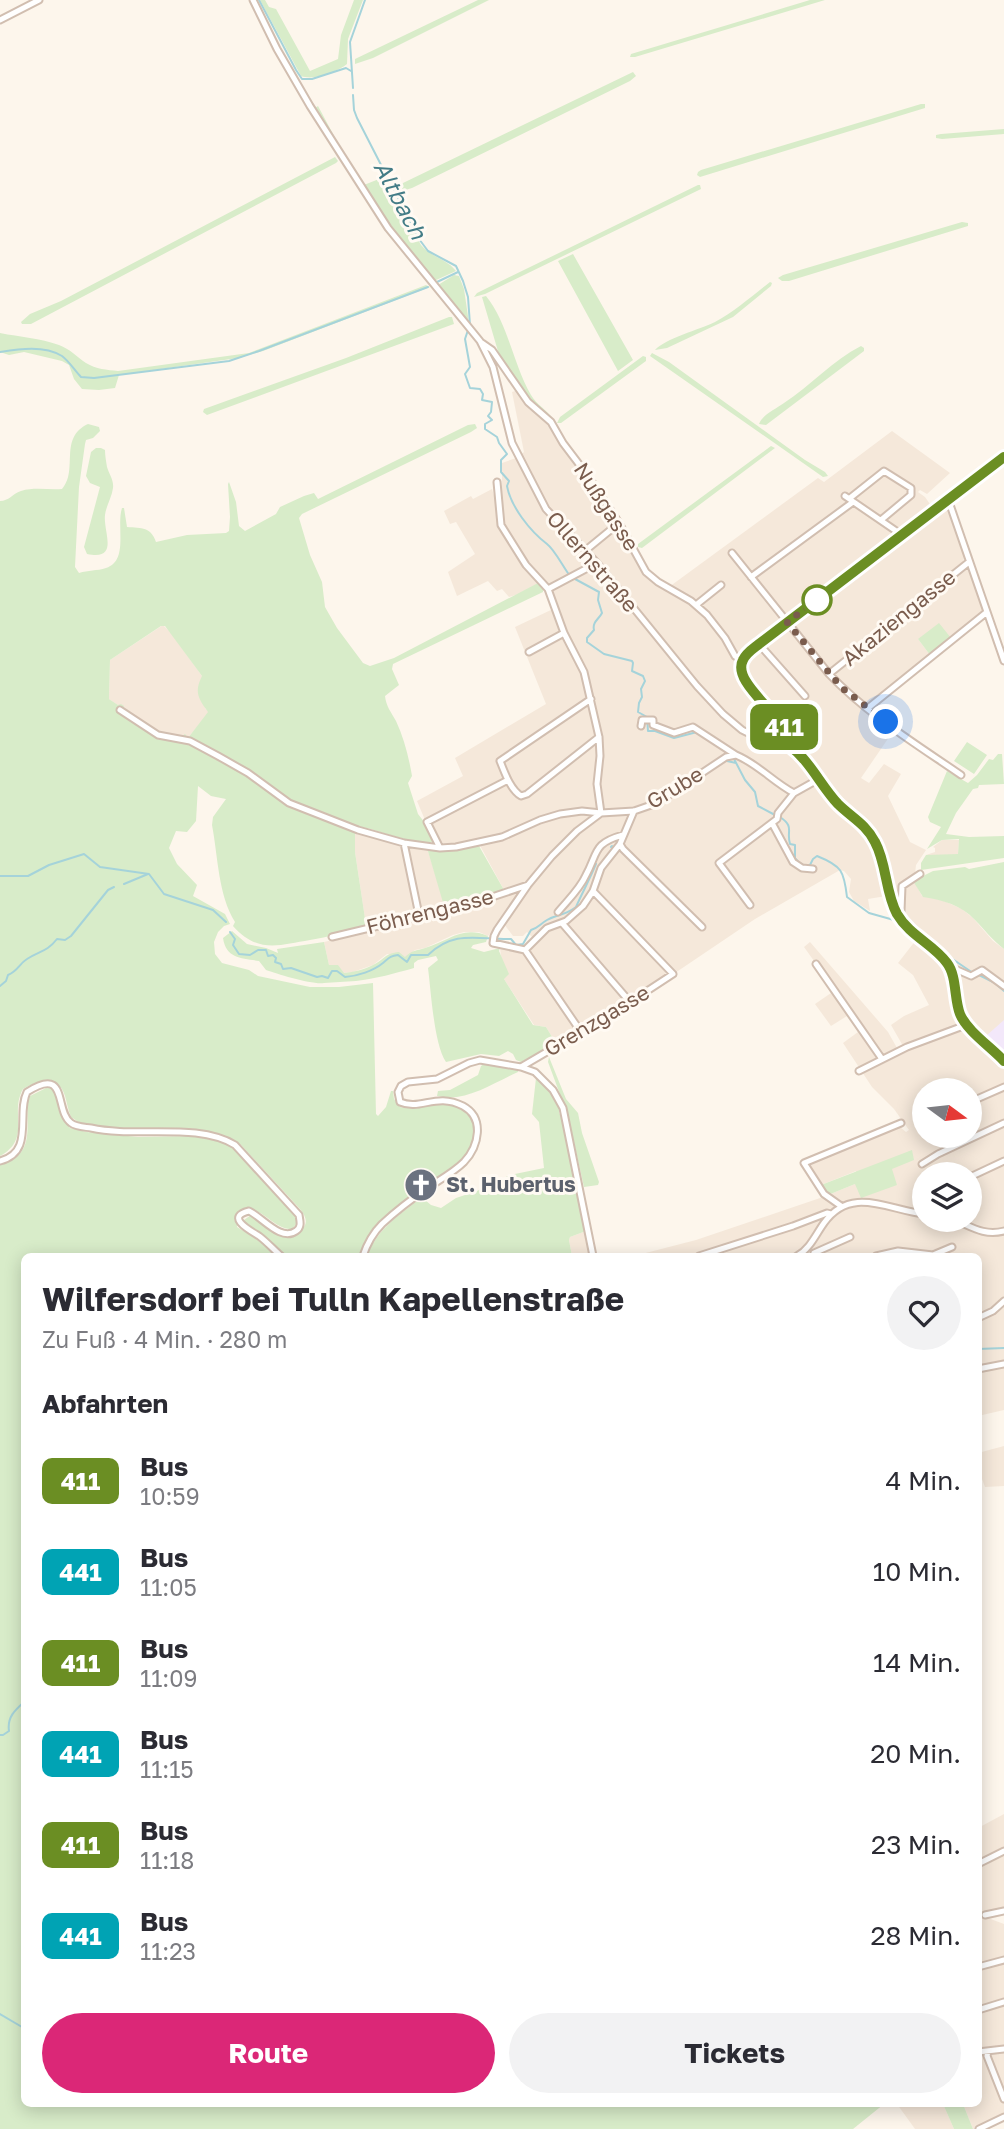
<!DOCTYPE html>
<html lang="de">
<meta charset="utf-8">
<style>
:root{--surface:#fff;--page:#f2f2f3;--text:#2b2b33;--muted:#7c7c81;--accent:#db2777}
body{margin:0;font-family:"Golos Text",sans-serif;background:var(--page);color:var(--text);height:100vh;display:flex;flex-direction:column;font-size:26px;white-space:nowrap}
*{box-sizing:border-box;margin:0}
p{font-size:23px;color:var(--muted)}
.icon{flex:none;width:38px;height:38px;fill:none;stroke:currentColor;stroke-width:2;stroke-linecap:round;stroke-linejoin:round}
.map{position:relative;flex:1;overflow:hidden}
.panel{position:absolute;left:21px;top:1253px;width:961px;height:854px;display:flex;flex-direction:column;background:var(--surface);border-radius:10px;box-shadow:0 4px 18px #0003}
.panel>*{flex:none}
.badge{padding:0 14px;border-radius:10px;font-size:24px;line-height:46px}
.needle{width:46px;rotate:105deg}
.fabs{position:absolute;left:912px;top:1078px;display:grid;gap:14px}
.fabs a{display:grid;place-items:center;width:70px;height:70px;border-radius:50%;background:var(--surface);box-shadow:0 4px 18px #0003;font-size:35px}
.you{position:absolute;width:35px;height:35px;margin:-18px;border:5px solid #fff;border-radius:50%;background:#1a73e8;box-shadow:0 0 0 10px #1a73e833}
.map>.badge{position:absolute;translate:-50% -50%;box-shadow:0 0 0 4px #fff}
h2{padding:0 21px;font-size:26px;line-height:63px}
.round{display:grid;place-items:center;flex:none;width:74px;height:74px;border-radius:37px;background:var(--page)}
.overview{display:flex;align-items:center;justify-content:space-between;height:119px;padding:0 21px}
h1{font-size:33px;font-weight:700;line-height:52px}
.button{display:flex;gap:14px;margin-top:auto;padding:14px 21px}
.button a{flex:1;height:80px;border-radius:42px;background:var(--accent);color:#fff;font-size:28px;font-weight:700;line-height:80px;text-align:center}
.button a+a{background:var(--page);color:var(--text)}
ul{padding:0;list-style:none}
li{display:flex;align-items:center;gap:21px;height:91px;padding:0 21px}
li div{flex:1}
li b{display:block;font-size:26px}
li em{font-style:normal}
li .badge{min-width:77px;font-weight:700;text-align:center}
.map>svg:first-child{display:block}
</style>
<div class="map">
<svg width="1004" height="2129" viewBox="0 0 1004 2129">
<rect width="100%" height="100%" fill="#fdf6ec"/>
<!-- residential -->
<path fill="#f5e8da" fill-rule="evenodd" d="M518 390 546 419 592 483 614 519 613 522 616 527 620 528 644 573 667 591 669 587 818 478 824 482 892 431 950 473 927 494 920 490 918 492 925 497 932 507 930 510 934 515 946 506 948 507 965 555 962 565 956 571 959 574 967 568 970 569 984 610 951 638 918 639 930 655 869 703 865 704 864 708 894 730 861 778 869 783 884 764 901 774 888 796 910 842 926 850 916 865 915 874 912 877 922 896 942 900 962 909 973 918 993 941 1004 949V1410L978 1416V1256H634L696 1240 823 1197 826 1198 828 1195 855 1184 856 1171 821 1185 809 1167 811 1162 897 1128 900 1127 906 1132 909 1130 894 1109 872 1087 843 1043 858 1032 847 1016 831 1026 815 1004 831 993 812 964 814 961 804 947 810 942 888 1032 897 1048 903 1046 891 1025 904 1016 929 1005 913 975 898 963 916 940 933 955 941 947 923 930 905 919 898 909 891 890 885 891 886 896 868 899 870 911 854 901 849 892 851 879 844 871 840 870 755 919 675 973 669 966 665 969 666 975 635 996 631 998 627 995 622 998 623 1003 607 1014 582 1028 579 1026 574 1028 575 1033 558 1042 554 1040 546 1027 534 1025 504 979 500 948 523 953 528 958 532 955 529 947 535 940 527 932 523 936H513L501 920 488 936 479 932H464L453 935 425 948 415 950 405 958 387 954 373 965 353 972 343 973 329 965 324 942 373 930 372 925H366L355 852V831L400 843 401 846 427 848 447 911 505 897 504 890 477 840 454 844 443 843 439 841 429 823 425 820 417 801 463 776 455 758 546 704 515 627 553 609 552 584 549 585 543 581 522 593 509 597 502 589 497 591 488 581 457 596 448 572 475 554 456 522 450 524 444 511 471 496 473 499 492 489 495 499 502 497V463L516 458 524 452 512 392ZM924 1090H970V1136H924ZM924 1174H970V1220H924Z
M163 625 171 633 202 676 205 708 209 712 188 738 157 732 109 699 110 660Z
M942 840H959L958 855H926L935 852V848L933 847Z
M586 1231 591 1256H572L569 1240 570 1237Z
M1004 1446V1486L985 1487 978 1468V1453Z
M1004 1814V1913L988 1918 1004 1924V2119L986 2129H973L963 2104H978V1919L983 1917 978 1914V1828Z
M897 2104H943L954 2129H915Z"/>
<!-- education -->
<path fill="#f3e8fa" d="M1004 1020V1055L986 1036Z"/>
<!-- green -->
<path fill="#d8ecc9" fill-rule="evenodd" d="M260 0H265L269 7 276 9 310 71 338 59 341 35 354 0H363L348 39 347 64C337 72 314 81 301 76Z
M478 0H489L373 58 355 64V59Z
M810 0H825L635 57H630L631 54Z
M633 72 636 76 630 81 412 188 402 191 399 189 403 183Z
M921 104H925V108L700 177 697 175 698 172 701 170Z
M318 106 340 147 364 185 384 177 421 245C431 257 447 259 456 271L434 281 380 212 320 118 315 108Z
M1004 129V134L942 139 936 138V135L941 134Z
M335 157 338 161 336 163 31 324H22L21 322 30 314 61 301Z
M698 185H700L701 189 485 294 474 297 477 293Z
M962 222 968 223V226L789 281H782L778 278 783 275Z
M573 254 633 360 618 371 558 261Z
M454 275 459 276 464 289 469 323 438 285Z
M770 282 772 283 771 286 733 317 667 348 655 350C666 338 699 330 715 322 735 311 752 296 770 282Z
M426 285 430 287 263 351 238 358 119 375 115 388 99 390 82 389 74 379 69 365 62 361 24 352 9 355 0 352V333C20 337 40 338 59 345 70 349 77 357 86 363 96 369 107 370 118 371L249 353Z
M486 296C508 323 513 364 531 395 536 404 548 411 552 418L528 399 500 358 482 297Z
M449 317H452L454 324 451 325 207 415 203 412 204 409 346 358Z
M861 346 864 348V351L766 425 759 424C763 414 776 409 784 403 810 386 833 360 861 346Z
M652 353 669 362 805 460 825 472 828 476 823 477 650 356Z
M643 356 646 357V361L561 423H557L560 417Z
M88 424 99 427 100 431 93 438 86 440 85 444 79 487 75 567 79 573C88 570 97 571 106 568 129 561 116 526 122 508H124L127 527C142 528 151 527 156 542L187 535 226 533 229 531 230 517 228 484 229 482 236 502 239 526 245 531 276 514 280 507 304 496 314 493 318 499 468 425 475 424 477 428 471 432 302 514 299 518 310 555 322 582 325 607 337 628 363 663 370 666 394 658 538 583 543 589V592L393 664 392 669 399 685 385 696C386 706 391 712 396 721 404 738 409 758 412 776L408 783 418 814 425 823 434 842C404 844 379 828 350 825L348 829 355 831V852L366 925 364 927C346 932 328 937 310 940 279 945 258 954 233 926L235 922C218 895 218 856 212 825L213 817 226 799 211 796 198 786 196 821 187 832 176 831 169 848 177 864 197 885 193 896 225 914 230 924 224 926 218 932 214 942 215 954 222 963 249 970 258 976 310 987H339L373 983 376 1114 378 1116 386 1107 391 1091H393L394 1099 400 1107C419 1112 438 1097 458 1107 484 1121 476 1148 457 1165 453 1168 448 1171 443 1174 439 1177 436 1182 431 1184 426 1186 420 1183 415 1184L418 1191 379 1225 360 1256H285L263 1236 245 1224 244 1220 251 1215C259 1220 267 1227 276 1231 293 1237 317 1229 300 1209L241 1145 222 1135 182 1128H116L80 1123 71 1117C68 1110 67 1103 65 1096 58 1074 39 1080 23 1089 9 1114 32 1138 0 1156V501C9 501 12 494 21 491 34 487 48 490 62 489 79 470 58 438 88 424ZM161 626H165L202 676C194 692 198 698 208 712L188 738 185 734 181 737 157 732 123 709 124 706 121 704 118 705 109 699 110 660Z
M771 446 775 448 642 548 638 547V544Z
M96 448H101L105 450C105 455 106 461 107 467 109 474 114 480 113 488 112 497 106 506 105 515 103 532 120 561 87 554L84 547 100 487 90 483 86 476 91 452Z
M939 623 951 638 930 655 918 639Z
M967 742 987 755 974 774 954 761Z
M998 754H1002L1004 784 979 785 978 788 973 789 956 813 946 834 969 837 1004 836V858L921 870V863L926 855 958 854 959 839 942 840 927 849 941 827 930 822 928 817 947 771 968 783 977 775 989 759 993 760Z
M479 846 504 890 444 906 427 848 444 852Z
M1004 862V949C992 940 985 930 975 920 961 905 943 900 923 897L913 881 933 871 965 867 969 869Z
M232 931 247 944 266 948 278 953 277 949 324 942 329 965H338L344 973C354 972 363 970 373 965 384 960 385 953 399 952L405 957C412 950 416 951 425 948 449 941 462 925 488 936L486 942 473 945 471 948 484 952 500 948 499 951 509 974 504 979 533 1025 546 1027 554 1040 558 1042 521 1062 516 1060 513 1054 508 1051 499 1056 481 1054 446 1062C434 1045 431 991 428 968L438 960 436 956 418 960 414 963V968C396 973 375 979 356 981 345 982 334 982 324 983 313 985 277 974 266 970L259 961C242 958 226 959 223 938Z
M549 1057 566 1099 578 1113 582 1133 599 1182 598 1185 584 1187 568 1116 548 1062Z
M484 1064 515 1069 518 1070V1072C493 1083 465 1103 437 1096L438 1091 450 1090 478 1075 481 1066Z
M537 1077 550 1089 560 1109 559 1112 565 1128 576 1187 573 1193 578 1194 586 1231 570 1237 569 1240 572 1256H551L549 1254 544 1256H367C378 1227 402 1213 426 1194L429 1195V1198L425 1200 431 1205 441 1208 456 1198 477 1191 510 1175 544 1168 539 1122 532 1114 536 1078Z
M48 1087 56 1092 65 1122 70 1128 87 1132 138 1137 193 1136 222 1142 234 1147 297 1215 298 1222 292 1229C273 1229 264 1208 245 1209L239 1215 237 1227 257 1239 275 1256H24V2104H884L853 2129H0V1165C37 1155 25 1125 28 1097Z
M912 1150 914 1160 892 1169 897 1185 861 1198 855 1184 828 1195 821 1185Z
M943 2104H963L973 2129H954Z"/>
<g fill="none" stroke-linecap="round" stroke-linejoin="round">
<!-- stream -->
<path stroke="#a5d3da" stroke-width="2" d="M259 0 296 70 302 79H312L346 68 351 71
M353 88 350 42 365 0
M353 95 354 110 357 118 419 239 428 251 456 266 463 281 468 297 470 325
M437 282 458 272
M468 330 465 339 470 367 465 374 470 388 480 389 483 394 482 400 492 402 491 412 488 416 492 420 485 424V429L497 437 499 443 507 454 501 460V472L509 481 507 486C511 507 530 531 547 544 555 550 563 567 570 576
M0 352C19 349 44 345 62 356 69 361 75 371 81 377L94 378 229 361 259 351 428 287
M575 579 599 592 598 600 602 613C599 619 592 622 594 630L587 638V642L604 654 632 661 633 663 632 671 643 676 645 681 641 689 642 697 639 703 638 712 647 717 648 731H655L674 738 697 732
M733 757 745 780 755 792 758 806 775 815
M727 761 736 763
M780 817C795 827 786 831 790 844L795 845V858C799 863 803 867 810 865L813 859 817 856C842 866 844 871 847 897L869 913 901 922
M611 847 612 846
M0 876H28L49 865 84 854 100 867 149 874 164 894 213 910 226 922
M124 884 148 874
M906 922 912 923 948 956 973 973
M230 932 235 939 233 945 239 954 250 955 258 950H266L268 956 273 955 276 958 275 962 281 964 283 969 291 968 317 977 322 976 328 978 332 971H337L345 977C358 976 373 971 383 963 389 958 390 956 398 955L407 962 411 955H428C455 929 479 940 511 939L516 945 523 944 531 930C538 928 540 924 547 920 558 914 564 916 576 907 582 893 590 879 596 864
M979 975 995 983 1004 991
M0 986 6 981 8 975C18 971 19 964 27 959 39 951 47 952 57 939L65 940 71 936 108 890 114 887
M978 1349 1004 1348
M0 1735H3L9 1731C7 1717 15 1710 24 1702
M0 2014 22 2027 24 2037"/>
<defs>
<path id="minor" d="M253 0 277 49 310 106 388 228 480 341 493 367 512 443 546 509 597 563 697 686 723 714 742 730 754 736 792 747 839 805 864 825 880 853 891 899 898 915 909 930 948 964 958 1007 963 1019 966 1025 992 1047 1004 1061
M0 20 39 0
M482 343 492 350 528 402 551 422 563 443 588 476 619 523 646 572 658 582 691 601 707 615 725 638 735 656 742 660
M497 482 501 525 526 565 548 589 564 633 584 672 599 737 600 756 597 784 601 813
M845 496 902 535
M850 498 884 471 911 488V495L881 520
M948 499 1004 661
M586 550 619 523
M732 553 829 674C867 714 916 744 961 775
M751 577 853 502
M548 589 597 563
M696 605 721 585
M759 644 805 696
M529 652 564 633
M829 674 969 562
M591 699 500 761C505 773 510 789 521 796L527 794 599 737
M868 708 987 612
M120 710 158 735 190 741 218 756 248 773 289 803 358 830 404 843 440 848 456 847 502 837 540 820 560 814 582 811 601 813
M641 726 642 720H653V725L674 733 693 727 736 755
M790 746C791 714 736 694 742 660L787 622 1004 457
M634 811 620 844 601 868 593 891 583 906 566 921 547 928 525 950 493 943 494 936 497 930 528 885 552 856 577 831 601 813 634 811 657 803 726 757 736 755C758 764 773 782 794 793L819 779
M772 823 793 862 802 868 813 869
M404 843 419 915
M620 844 623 849 702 927
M440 848 427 822 508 780
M750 905 719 863 777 819 778 813 794 793
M558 912C567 901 580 889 586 875 598 853 593 843 623 835
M898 915 901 911 902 886 920 874
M562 923 630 1002
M332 937 474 903 528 885
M525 950 581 1032
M816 964 882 1059
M950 969H955L971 976 982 970 1004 986
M521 1067 615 1012 673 974 593 891
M859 1071 907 1047 966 1025
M970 1102 1004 1087
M0 1161C35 1152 16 1114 27 1092 69 1065 54 1111 71 1123 76 1127 85 1127 91 1128 136 1138 197 1122 235 1145L299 1215C300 1221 302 1227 296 1231 281 1242 262 1217 249 1211 224 1217 251 1231 259 1236 267 1242 274 1250 281 1256
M922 1164 938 1154 1004 1123
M970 1177 1004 1161
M841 1206 824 1194 804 1163 901 1123
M921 1213 924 1202
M955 1220C972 1227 984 1236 1004 1231
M814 1253 850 1237
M363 1256C367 1244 372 1234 382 1224 396 1211 413 1198 429 1187 441 1179 454 1172 464 1162 479 1146 485 1118 463 1106 436 1092 421 1111 400 1102L398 1092 401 1086 408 1082 437 1079 469 1063 480 1060 521 1067 535 1072 553 1090 563 1108 593 1256
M699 1256 793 1226 827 1213 831 1214
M797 1256C810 1249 816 1234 824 1223 851 1185 888 1210 924 1214
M876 1256 898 1251 933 1255 952 1247
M978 1318 993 1311 1004 1301
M978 1369 1004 1364
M978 1864 1004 1851
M985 1915 1004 1911
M978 1967 1004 1960
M978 2010 1004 2002
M988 2051 987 2056 1004 2099
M978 2052 1004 2049
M979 2129 1004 2117"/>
</defs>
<!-- minor casing -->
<use href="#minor" stroke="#d1beb0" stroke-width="9"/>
<!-- minor -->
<use href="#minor" stroke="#fff" stroke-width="5"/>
</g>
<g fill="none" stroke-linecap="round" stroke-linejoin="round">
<defs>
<path id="line" d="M1004 457 759 644C754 648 746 653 743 660 730 684 791 719 790 746 810 761 821 786 838 804 851 817 866 824 875 842 887 864 885 892 897 914 910 936 933 944 947 963 957 976 954 999 960 1014 967 1031 991 1047 1004 1061"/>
</defs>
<!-- line casing -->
<use href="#line" stroke="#fff" stroke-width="16"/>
<!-- line -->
<use href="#line" stroke="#6b8e23" stroke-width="10"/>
<!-- walk -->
<path stroke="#7a5c4d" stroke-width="7" stroke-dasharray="0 12.6" d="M817 600 787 622 841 687 886 722"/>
</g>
<!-- icons -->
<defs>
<symbol id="church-disc" viewBox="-11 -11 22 22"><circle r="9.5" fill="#6b7280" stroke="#fffaf3"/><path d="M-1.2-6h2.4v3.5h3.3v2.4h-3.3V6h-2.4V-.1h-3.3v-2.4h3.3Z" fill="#fff"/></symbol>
</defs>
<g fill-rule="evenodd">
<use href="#church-disc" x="402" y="1166" width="38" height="38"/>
</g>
<!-- markers -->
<circle fill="#fff" stroke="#6b8e23" stroke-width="3.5" cx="817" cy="600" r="14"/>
<g text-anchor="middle" stroke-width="6" stroke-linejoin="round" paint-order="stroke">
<!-- street labels -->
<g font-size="21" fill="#7a5c4d" stroke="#fffaf3">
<text transform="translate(606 507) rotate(57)" y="7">Nußgasse</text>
<text transform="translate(592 562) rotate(49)" y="7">Ollernstraße</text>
<text transform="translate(899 618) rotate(-39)" y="7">Akaziengasse</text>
<text transform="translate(675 788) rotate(-31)" y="7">Grube</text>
<text transform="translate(430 912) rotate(-14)" y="7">Föhrengasse</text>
<text transform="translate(597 1021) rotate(-31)" y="7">Grenzgasse</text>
</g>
<!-- worship labels -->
<g font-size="21" font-weight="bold" fill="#5b616d" stroke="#fffaf3" text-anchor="start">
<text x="446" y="1192">St. Hubertus</text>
</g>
<!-- water labels -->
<g font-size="23" font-style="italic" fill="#437c86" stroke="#fffaf3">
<text transform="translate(400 200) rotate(62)" y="8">Altbach</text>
</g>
</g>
</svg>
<div class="fabs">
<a><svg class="needle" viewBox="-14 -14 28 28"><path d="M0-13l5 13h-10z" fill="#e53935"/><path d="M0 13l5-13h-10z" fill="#7c7c81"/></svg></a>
<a><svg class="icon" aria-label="layers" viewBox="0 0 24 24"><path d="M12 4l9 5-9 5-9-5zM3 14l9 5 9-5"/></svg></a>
</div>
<div class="you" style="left:886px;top:722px"></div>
<b class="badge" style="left:784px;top:727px;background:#6b8e23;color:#fff">411</b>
<section class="panel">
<div class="overview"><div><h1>Wilfersdorf bei Tulln Kapellenstraße</h1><p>Zu Fuß · 4 Min. · 280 m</p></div><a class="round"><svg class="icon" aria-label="heart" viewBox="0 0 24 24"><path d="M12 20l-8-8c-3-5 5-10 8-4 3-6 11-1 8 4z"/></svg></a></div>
<h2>Abfahrten</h2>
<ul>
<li><span class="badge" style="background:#6b8e23;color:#fff">411</span><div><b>Bus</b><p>10:59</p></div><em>4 Min.</em></li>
<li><span class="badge" style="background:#00a3b4;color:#fff">441</span><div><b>Bus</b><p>11:05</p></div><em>10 Min.</em></li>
<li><span class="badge" style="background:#6b8e23;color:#fff">411</span><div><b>Bus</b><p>11:09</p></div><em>14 Min.</em></li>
<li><span class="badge" style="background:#00a3b4;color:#fff">441</span><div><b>Bus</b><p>11:15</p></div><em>20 Min.</em></li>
<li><span class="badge" style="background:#6b8e23;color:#fff">411</span><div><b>Bus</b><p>11:18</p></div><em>23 Min.</em></li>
<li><span class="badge" style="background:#00a3b4;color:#fff">441</span><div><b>Bus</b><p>11:23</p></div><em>28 Min.</em></li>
</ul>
<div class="button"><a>Route</a><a>Tickets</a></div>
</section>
</div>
